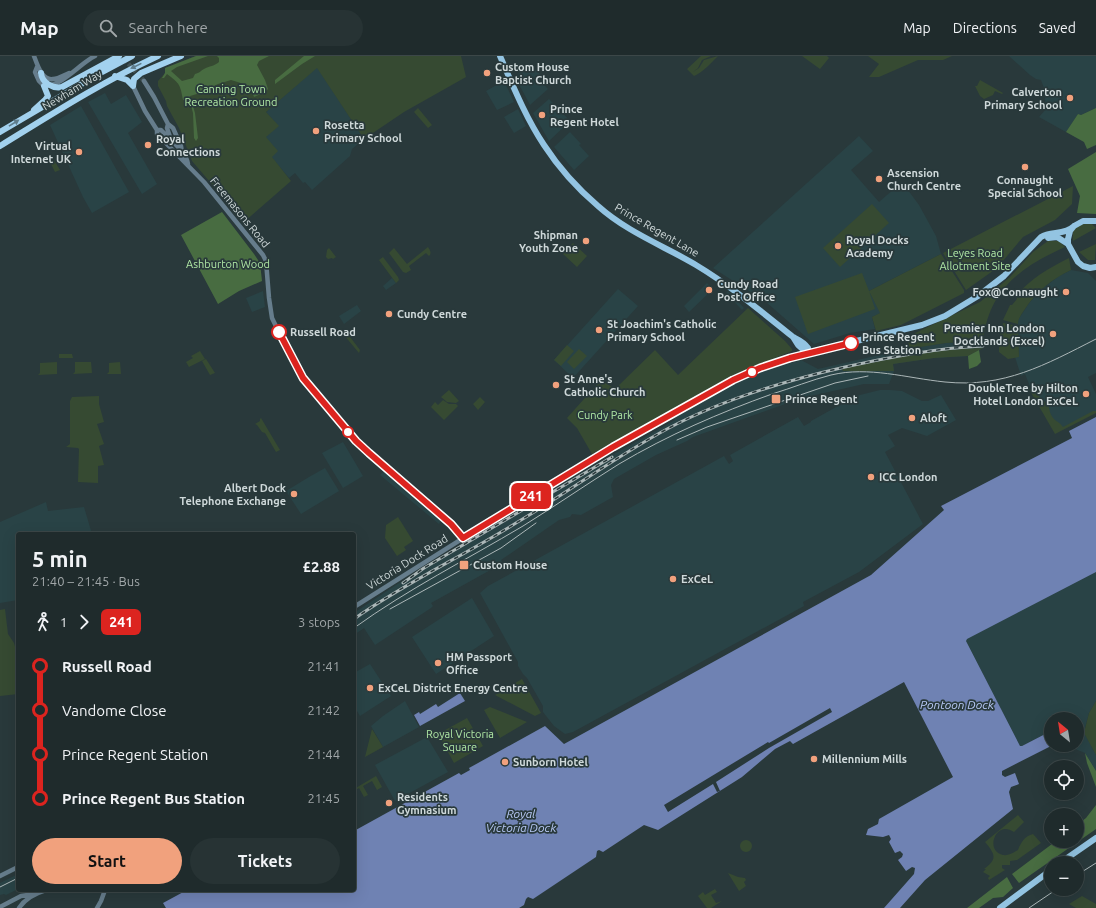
<!DOCTYPE html>
<meta charset="utf-8">
<style>
:root{--surface:#1f2b2c;--page:#273334;--text:#f1f3f6;--muted:#a1a7a9;--line:#3c4748;--accent:#f1a17d}
body{margin:0;font-family:Ubuntu,sans-serif;background:var(--page);color:var(--text);height:100vh;display:flex;flex-direction:column;font-size:15px;white-space:nowrap}
*{box-sizing:border-box;margin:0}
p{font-size:13px;color:var(--muted)}
.icon{flex:none;width:22px;height:22px;fill:none;stroke:currentColor;stroke-width:2;stroke-linecap:round;stroke-linejoin:round}
.map{position:relative;flex:1;overflow:hidden}
.details{position:absolute;left:16px;top:476px;width:340px;height:360px;display:flex;flex-direction:column;background:var(--surface);border-radius:4px;box-shadow:0 4px 16px #0002,0 0 0 1px var(--line)}
.details>*{flex:none}
.badge{padding:0 8px;border-radius:6px;font-size:14px;line-height:26px}
.needle{width:26px;rotate:330deg}
.tools{position:absolute;left:1044px;top:656px;display:grid;gap:8px}
.tools a{display:grid;place-items:center;width:40px;height:40px;border-radius:50%;background:var(--surface);box-shadow:0 4px 16px #0002,0 0 0 1px var(--line);font-size:20px}
.map>.badge{position:absolute;translate:-50% -50%;box-shadow:0 0 0 2px #fff}
.legs{display:flex;align-items:center;gap:6px;height:44px;padding:0 16px;font-size:13px}
.legs p{margin-inline-start:auto}
.head{display:flex;align-items:center;justify-content:space-between;height:68px;padding:0 16px}
h1{font-size:22px;font-weight:700;line-height:30px}
.cta{display:flex;gap:8px;margin-top:auto;padding:8px 16px}
.cta a{flex:1;height:46px;border-radius:24px;background:var(--accent);color:#111;font-size:16px;font-weight:700;line-height:46px;text-align:center}
.cta a+a{background:var(--page);color:var(--text)}
ul{padding:0 16px;list-style:none}
li{display:flex;align-items:center;gap:14px;height:44px;font-size:15px}
li i{display:grid;place-items:center;width:6px;height:100%;margin:0 5px;background:currentColor}
li i::after{content:'';width:10px;height:10px;margin:-5px;border:3px solid;border-radius:50%;background:var(--surface)}
li p{margin-inline-start:auto}
li:first-child i{background:linear-gradient(#0000 50%,currentColor 0)}
li:last-child i{background:linear-gradient(currentColor 50%,#0000 0)}
header{display:flex;align-items:center;gap:24px;box-sizing:border-box;height:56px;padding:0 20px;background:var(--surface);border-bottom:1px solid var(--line)}
header strong{font-size:19px}
nav{display:flex;gap:22px;margin-inline-start:auto;font-size:14px}
.search{width:280px;height:36px;background:var(--page);display:flex;align-items:center;gap:10px;box-sizing:border-box;padding:0 14px;border-radius:22px;color:var(--muted);font-size:15px}
.map>svg:first-child{display:block}
</style>
<header>
<strong>Map</strong>
<div class="search"><svg class="icon" aria-label="search" viewBox="0 0 24 24"><circle cx="10" cy="10" r="6"/><path d="M15 15l6 6"/></svg>Search here</div>
<nav><a>Map</a><a>Directions</a><a>Saved</a></nav>
</header>
<div class="map">
<svg width="1096" height="852" viewBox="0 0 1096 852">
<rect width="100%" height="100%" fill="#29393b"/>
<!-- built -->
<path fill="#294346" d="M1009 0H1096V52L1081 59 1078 58 1066 76 1039 61 1046 53 1044 32 1041 24 1036 23 1030 19Z
M530 8 541 19 538 22 548 33 530 49 515 21Z
M317 11 364 83 352 93 350 100 312 134 305 126 303 127 295 117 289 122 271 101 265 81 278 70 266 56Z
M504 25 514 46 497 54 486 35Z
M105 37 111 48 126 39 142 66 128 77 157 128 142 138 88 46Z
M549 43 570 65 549 85 533 57Z
M81 50 129 136 92 157 83 141 50 69Z
M518 53 526 70 514 77 504 61Z
M570 76 581 88 579 89 589 100 574 114 554 91Z
M859 80 873 95 851 114 879 146 902 126 919 149 936 180 941 198 869 235 881 257 872 261 875 273 850 277 814 288 766 246 713 212Z
M1071 214 1088 217 1096 225V317L1088 321 1096 338V356L1062 372 1056 369 1031 333 1025 318 1021 320 1015 301 1019 300 1018 264 1029 247 1042 233 1059 220Z
M392 222 396 227 386 234 383 230Z
M707 227 713 233 689 256 684 250Z
M618 233 638 250 573 322 554 304Z
M263 235 265 251 252 256 246 242Z
M728 235 744 252 742 254 726 237Z
M357 249 361 255 344 268 339 260Z
M983 285V292L968 300 934 302 893 308 894 315 889 328H864L802 342 693 381 687 385 656 399 614 423 611 429 613 441 581 459 572 458 570 461 559 464 501 504 503 507 431 547 433 550 431 552 375 589 364 572 354 579V557L396 529 582 416 675 364 673 361 744 323 763 315 801 304 818 313 910 292 946 287Z
M880 334H890L902 335 922 345H928L941 339 956 364 927 380 902 372 888 379 895 390 885 396 923 468 859 516 803 546 804 550 573 676 565 678 554 670 543 656V650L527 622 523 618 518 610V606L480 537 488 530 724 400 729 408 733 405 730 399 798 361 804 370 811 366V365L856 340Z
M343 386 363 420 343 432 322 397Z
M325 412 339 435 301 458 286 435 309 421Z
M385 414 442 463 439 468 380 419Z
M46 446 48 455 84 451 92 478H18V544L0 547V466Z
M1096 516V645L1089 657 1084 676 1096 699V715L1085 697 1065 689H1077V663H1051V675L1022 690H1020L966 585V583Z
M472 542 494 580 436 618 412 581Z
M370 608 391 640 360 660 354 650V617Z
M405 645 419 671 383 691 371 670 383 660Z
M427 681 448 716 395 745 375 709Z
M18 818V833L6 839 4 838 0 839V827Z"/>
<!-- green -->
<path fill="#364a32" d="M196 0H461L466 21 404 56 364 83 317 12 266 56 279 70 266 81 278 95 272 101 291 125 244 166 192 105 179 72 167 50 166 45 158 30V25L165 17V12Z
M701 0H711L702 4 698 12 693 16 699 12 704 4 718 0C712 6 702 17 694 20L687 13Z
M802 0H827L829 2 820 13Z
M868 0H952L943 4H918L879 21H869L879 8Z
M980 24 1003 37 1002 38 995 35 993 39 984 43 980 40 975 30H977Z
M418 52 432 69 428 72 414 56Z
M54 104 60 114 55 116 50 106Z
M1073 130 1072 148 1055 164 1023 181 997 212 966 234 943 197Z
M872 148 889 167 840 211 823 192Z
M1085 166 1091 167 1096 172 1073 185C1072 173 1074 171 1085 166Z
M1048 185H1059L1065 191C1021 211 989 233 983 285L946 287 908 293 909 280 980 246 1010 221 1033 196Z
M573 187 587 200 577 211 563 198Z
M1096 188 1095 204H1088L1079 196Z
M428 191C430 194 432 197 429 200L426 197 409 210 411 214 406 217 403 216 389 197 394 192 407 208Z
M329 192 336 201 333 203 332 202 328 203 326 201 327 194Z
M941 198 964 234V237L901 269 876 275 872 261 880 257 869 235 875 253 808 278 795 241 862 217 869 235Z
M383 201 398 221 399 224 396 227 379 204Z
M1069 202 1071 214C1052 223 1036 236 1025 253 1022 258 1018 262 1018 268L1003 264 1010 249H1012L1017 243 1016 240C1031 222 1049 212 1069 202Z
M748 252 785 285 792 293V295L733 319 592 398 577 372 567 362 601 324 615 333 655 294 678 319Z
M1003 267 1018 270 1019 301 1008 303 999 296V283Z
M347 277 360 294 359 297 344 279Z
M567 289 574 295 561 310 554 304Z
M983 292 968 300 934 302 893 308 894 315H843L842 313C889 303 935 293 983 292Z
M579 293 587 300 574 313 567 306Z
M200 295 205 303 189 311 186 306 193 302 191 300Z
M59 298H72L73 302H59Z
M206 303 215 317 210 319 202 305Z
M57 306V318L38 319 40 317V307Z
M75 306H91L92 317 73 318 75 316Z
M120 306 121 318H107L109 316V307Z
M1032 331 1043 345 1048 347C1049 352 1050 360 1055 364 1058 366 1060 367 1063 371L1093 355H1096V357L1055 378 1029 333Z
M449 334 459 345 456 347 447 346 441 341Z
M99 340V348L104 366 97 368 104 388 99 390 104 409 98 410V427L78 426 79 393 78 392 66 391 70 388V345L72 341Z
M480 341 485 346 478 354 473 348Z
M443 344 449 348H456L458 350 444 364 431 351 435 346 438 349Z
M261 362 280 394 276 396 265 377 262 376 257 369 255 368 260 365V363Z
M398 461 413 485 404 491 406 494 397 500 385 482 386 469Z
M5 553 8 578 14 587 18 601V638L0 640V554Z
M522 623 541 657 535 660 495 639Z
M1096 645V699L1084 677 1089 657Z
M490 651 527 666 500 682 484 654Z
M467 662 483 690 454 707 438 678Z
M372 673 383 691 365 701Z
M376 720 382 731 377 734 372 725 363 730 368 739 364 741 359 732 354 735V733Z
M1018 759 1024 766 1014 776C996 763 984 795 1003 799 1009 800 1014 796 1018 794 1021 786 1025 780 1033 778L1041 787 1017 804 1010 805V809H1002V812L1005 814 989 824 988 822 990 820 983 816 986 813H984C998 803 995 798 985 786Z
M740 790a6 6 0 1 1 12 0a6 6 0 1 1-12 0Z
M728 817 738 821 745 822 746 824 744 826 746 830 739 835Z
M715 833 717 836 711 839 716 847 722 845 711 852H707L698 840 703 836 705 839Z
M1082 840 1096 848V852H1076L1069 848Z"/>
<!-- forest -->
<path fill="#486c41" d="M196 0H208L177 11 171 15 182 25 193 22 195 18C200 17 200 15 204 13 209 10 215 10 219 6V2L217 0H269L259 5 257 9 265 24 268 33 265 36 254 41 252 35 244 28 231 24 218 28 200 37 190 40 195 57 198 82 196 85 194 82 193 57 190 46 183 44C180 28 180 28 167 18L164 22H162L165 17V12Z
M304 0H315L302 8 275 28V24Z
M1096 52V89L1087 93 1084 86 1066 76 1078 58 1081 59Z
M1096 96V158L1077 157 1080 140 1068 113Z
M222 156 254 198 260 207 262 225 239 235 218 248 181 179Z
M979 294 981 306 977 310 969 313 968 300Z
M1085 697 1096 715V731L1087 707Z
M1096 749V773L1019 827 1012 818 1056 785H1077V769L1086 762Z
M1007 821 1013 832 1003 841 993 842 979 852H967Z"/>
<!-- water -->
<path fill="#6f82b3" d="M1096 361V516L967 583 966 585 1020 690H1022L1051 675V689H1053L1002 715V719L1005 721 1015 717 1019 728 1011 731 1009 736 1013 753 925 824 900 852H884L914 818 915 812 912 811 906 815 898 804 902 801 903 798 900 795 895 797 889 786 891 783 889 779 883 781 866 779 868 773 878 768 879 763 953 721 904 626 793 688 790 685 775 693 742 721 658 774 644 769 603 796 599 794 597 795 596 801 533 843 528 841 526 843 524 849 519 852H166L163 847 187 834H354V775L459 717 461 719 470 714 469 712 545 670 564 688 871 519 944 454 941 450 1072 382 1069 375Z
M460 637 465 645 420 670 414 659 419 656 420 658 436 648 438 651Z"/>
<!-- pier -->
<path fill="#29393b" d="M830 652 832 656 769 692 716 726 720 735 717 736 713 728 668 756 664 749 768 686 769 687Z"/>
<g fill="none" stroke-linecap="round" stroke-linejoin="round">
<!-- tertiary-tunnel -->
<path stroke="#425153" stroke-width="4.5" stroke-dasharray="4.5 2" stroke-linecap="butt" d="M124 3 144 25"/>
<!-- tertiary -->
<path stroke="#667d8c" stroke-width="4.5" d="M34 0C37 8 42 25 53 23 58 23 64 19 69 17
M37 11 35 16 39 25 44 30C61 31 79 8 95 0
M144 25 154 41 168 68 173 72 181 90 182 96
M133 30 145 55 157 74V78L204 126 263 199 266 205 269 242 272 262 287 293 303 322 356 385 369 397 451 468 463 482
M168 68 167 72 171 84
M157 74H161C170 84 186 95 188 108
M354 551 530 440 636 377 702 341 750 317 807 297
M0 820 18 811
M0 851 21 840 35 838
M19 852C25 843 36 837 46 834
M97 852 101 845 105 834"/>
<!-- primary -->
<path stroke="#93c4e2" stroke-width="6" d="M500 0C513 30 526 62 544 89 559 112 578 133 598 150 627 176 664 190 696 209 731 230 762 256 793 281 799 284 804 286 808 292L807 297
M1096 165H1083L1074 170 1070 175 1068 183V188L1078 206 1083 210 1090 212 1096 211
M1048 182 1057 181 1068 188
M793 281 798 289 807 297
M807 297 922 269 945 260 978 240 1004 220 1041 181C1051 175 1065 179 1074 170
M1060 807 1096 782
M1000 852 1051 814"/>
<!-- trunk -->
<path stroke="#a2d1ee" stroke-width="6" d="M41 17C42 27 53 33 62 31L119 0
M115 20 127 24 133 30
M133 30 134 23 141 17 181 0
M34 54 45 44 48 40 44 30
M0 76 102 16 132 0
M0 90C52 58 102 26 158 0"/>
<!-- tram -->
<path stroke="#acb7b8" stroke-width="1" d="M677 384 707 371 835 327 868 320
M390 553 501 492 536 467
M354 572C408 533 466 504 523 470 555 450 587 428 619 408 668 379 719 357 772 338 792 332 811 324 831 319 869 310 906 322 945 326 1004 332 1045 309 1096 283
M1077 819 1096 807
M0 831 18 822
M1029 852 1057 833"/>
<defs>
<path id="rail" d="M403 527 424 512 612 401
M354 563C405 527 463 500 516 467 567 437 615 401 667 373 723 343 784 325 845 311 891 301 936 292 983 290"/>
</defs>
<!-- rail casing -->
<use href="#rail" stroke="#acb7b8" stroke-width="3"/>
<!-- rail -->
<use href="#rail" stroke="#29393b" stroke-width="1.5" stroke-dasharray="4.5" stroke-linecap="butt"/>
</g>
<!-- one-way arrows -->
<defs><path id="oneway-solid" d="M-6-.8H1V-3.2L6.5 0L1 3.2V.8H-6Z"/></defs>
<g fill="#5f7d8c">
<use href="#oneway-solid" transform="translate(136 10) rotate(154)"/>
<use href="#oneway-solid" transform="translate(14 67) rotate(-32)"/>
</g>
<g fill="none" stroke-linecap="round" stroke-linejoin="round">
<defs>
<path id="line-1" d="M279 276 303 322 356 385 369 397 451 468 463 482 613 391 733 324 760 312 790 302 851 287"/>
</defs>
<!-- line-1 casing -->
<use href="#line-1" stroke="#fff" stroke-width="9"/>
<!-- line-1 -->
<use href="#line-1" stroke="#dc241f" stroke-width="6"/>
</g>
<!-- markers -->
<g fill="#f1a17d" stroke="#29393b" stroke-width="1.5">
<circle cx="487" cy="17" r="4"/>
<circle cx="1070" cy="42" r="4"/>
<circle cx="542" cy="59" r="4"/>
<circle cx="316" cy="75" r="4"/>
<circle cx="148" cy="89" r="4"/>
<circle cx="79" cy="96" r="4"/>
<circle cx="1025" cy="111" r="4"/>
<circle cx="879" cy="123" r="4"/>
<circle cx="586" cy="185" r="4"/>
<circle cx="838" cy="190" r="4"/>
<circle cx="709" cy="234" r="4"/>
<circle cx="1066" cy="236" r="4"/>
<circle cx="389" cy="258" r="4"/>
<circle cx="599" cy="274" r="4"/>
<circle cx="1053" cy="278" r="4"/>
<circle cx="556" cy="329" r="4"/>
<circle cx="1086" cy="338" r="4"/>
<rect x="771" y="338" width="10" height="10" rx="2"/>
<circle cx="912" cy="362" r="4"/>
<circle cx="871" cy="421" r="4"/>
<circle cx="294" cy="438" r="4"/>
<rect x="459" y="504" width="10" height="10" rx="2"/>
<circle cx="673" cy="523" r="4"/>
<circle cx="438" cy="607" r="4"/>
<circle cx="370" cy="632" r="4"/>
<circle cx="814" cy="703" r="4"/>
<circle cx="505" cy="706" r="4"/>
<circle cx="389" cy="747" r="4"/>
</g>
<g fill="#fff" stroke="#dc241f" stroke-width="2">
<circle cx="279" cy="276" r="7"/>
<circle cx="851" cy="287" r="7"/>
<circle cx="752" cy="316" r="5"/>
<circle cx="348" cy="376" r="5"/>
</g>
<g text-anchor="middle" stroke-width="3.5" stroke-linejoin="round" paint-order="stroke">
<!-- poi labels -->
<g font-size="11" font-weight="bold" fill="#ced8d9" stroke="#29393b" text-anchor="start">
<text x="495" y="15">Custom House<tspan x="495" dy="13">Baptist Church</tspan></text>
<text x="1062" y="40" text-anchor="end">Calverton<tspan x="1062" dy="13">Primary School</tspan></text>
<text x="550" y="57">Prince<tspan x="550" dy="13">Regent Hotel</tspan></text>
<text x="324" y="73">Rosetta<tspan x="324" dy="13">Primary School</tspan></text>
<text x="156" y="87">Royal<tspan x="156" dy="13">Connections</tspan></text>
<text x="71" y="94" text-anchor="end">Virtual<tspan x="71" dy="13">Internet UK</tspan></text>
<text x="887" y="121">Ascension<tspan x="887" dy="13">Church Centre</tspan></text>
<text x="1025" y="128" text-anchor="middle">Connaught<tspan x="1025" dy="13">Special School</tspan></text>
<text x="578" y="183" text-anchor="end">Shipman<tspan x="578" dy="13">Youth Zone</tspan></text>
<text x="846" y="188">Royal Docks<tspan x="846" dy="13">Academy</tspan></text>
<text x="717" y="232">Cundy Road<tspan x="717" dy="13">Post Office</tspan></text>
<text x="1058" y="240" text-anchor="end">Fox@Connaught</text>
<text x="397" y="262">Cundy Centre</text>
<text x="607" y="272">St Joachim's Catholic<tspan x="607" dy="13">Primary School</tspan></text>
<text x="1045" y="276" text-anchor="end">Premier Inn London<tspan x="1045" dy="13">Docklands (Excel)</tspan></text>
<text x="564" y="327">St Anne's<tspan x="564" dy="13">Catholic Church</tspan></text>
<text x="1078" y="336" text-anchor="end">DoubleTree by Hilton<tspan x="1078" dy="13">Hotel London ExCeL</tspan></text>
<text x="785" y="347">Prince Regent</text>
<text x="920" y="366">Aloft</text>
<text x="879" y="425">ICC London</text>
<text x="286" y="436" text-anchor="end">Albert Dock<tspan x="286" dy="13">Telephone Exchange</tspan></text>
<text x="473" y="513">Custom House</text>
<text x="681" y="527">ExCeL</text>
<text x="446" y="605">HM Passport<tspan x="446" dy="13">Office</tspan></text>
<text x="378" y="636">ExCeL District Energy Centre</text>
<text x="822" y="707">Millennium Mills</text>
<text x="513" y="710">Sunborn Hotel</text>
<text x="397" y="745">Residents<tspan x="397" dy="13">Gymnasium</tspan></text>
</g>
<!-- park labels -->
<g font-size="11" fill="#b0e8a5" stroke="#29393b">
<text x="231" y="37">Canning Town<tspan x="231" dy="13">Recreation Ground</tspan></text>
<text x="975" y="201">Leyes Road<tspan x="975" dy="13">Allotment Site</tspan></text>
<text x="228" y="212">Ashburton Wood</text>
<text x="605" y="363">Cundy Park</text>
<text x="460" y="682">Royal Victoria<tspan x="460" dy="13">Square</tspan></text>
</g>
<!-- street labels -->
<g font-size="11" fill="#ced8d9" stroke="#29393b">
<text transform="translate(72 34) rotate(-31)" y="4">Newham Way</text>
<text transform="translate(240 156) rotate(51)" y="4">Freemasons Road</text>
<text transform="translate(657 174) rotate(30)" y="4">Prince Regent Lane</text>
<text transform="translate(407 506) rotate(-32)" y="4">Victoria Dock Road</text>
</g>
<!-- stop labels -->
<g font-size="11" font-weight="bold" fill="#ced8d9" stroke="#29393b" text-anchor="start">
<text x="290" y="280">Russell Road</text>
<text x="862" y="285">Prince Regent<tspan x="862" dy="13">Bus Station</tspan></text>
</g>
<!-- water labels -->
<g font-size="12" font-style="italic" fill="#b7c8f5" stroke="#29393b">
<text x="957" y="653">Pontoon Dock</text>
<text x="521" y="762">Royal<tspan x="521" dy="14">Victoria Dock</tspan></text>
</g>
</g>
</svg>
<div class="tools">
<a><svg class="needle" viewBox="-14 -14 28 28"><path d="M0-13l5 13h-10z" fill="#e53935"/><path d="M0 13l5-13h-10z" fill="#a1a7a9"/></svg></a>
<a><svg class="icon" aria-label="locate" viewBox="0 0 24 24"><circle cx="12" cy="12" r="6"/><path d="M12 2v4M12 18v4M2 12h4M18 12h4"/></svg></a>
<a>+</a>
<a>−</a>
</div>
<b class="badge" style="left:531px;top:440px;background:#dc241f;color:#fff">241</b>
<section class="details">
<div class="head"><div><h1>5 min</h1><p>21:40 – 21:45 · Bus</p></div><b>£2.88</b></div>
<div class="legs"><svg class="icon" aria-label="walk" viewBox="0 0 24 24"><circle cx="13" cy="4" r="2"/><path d="M13 8l-2 6 4 7M11 14l-3 7M7 12l3-4h3l4 4"/></svg>1<svg class="icon" aria-label="forward" viewBox="0 0 24 24"><path d="M9 5l7 7-7 7"/></svg><b class="badge" style="background:#dc241f;color:#fff">241</b><p>3 stops</p></div>
<ul>
<li><i style="color:#dc241f"></i><b>Russell Road</b><p>21:41</p></li>
<li><i style="color:#dc241f"></i><span>Vandome Close</span><p>21:42</p></li>
<li><i style="color:#dc241f"></i><span>Prince Regent Station</span><p>21:44</p></li>
<li><i style="color:#dc241f"></i><b>Prince Regent Bus Station</b><p>21:45</p></li>
</ul>
<div class="cta"><a>Start</a><a>Tickets</a></div>
</section>
</div>
